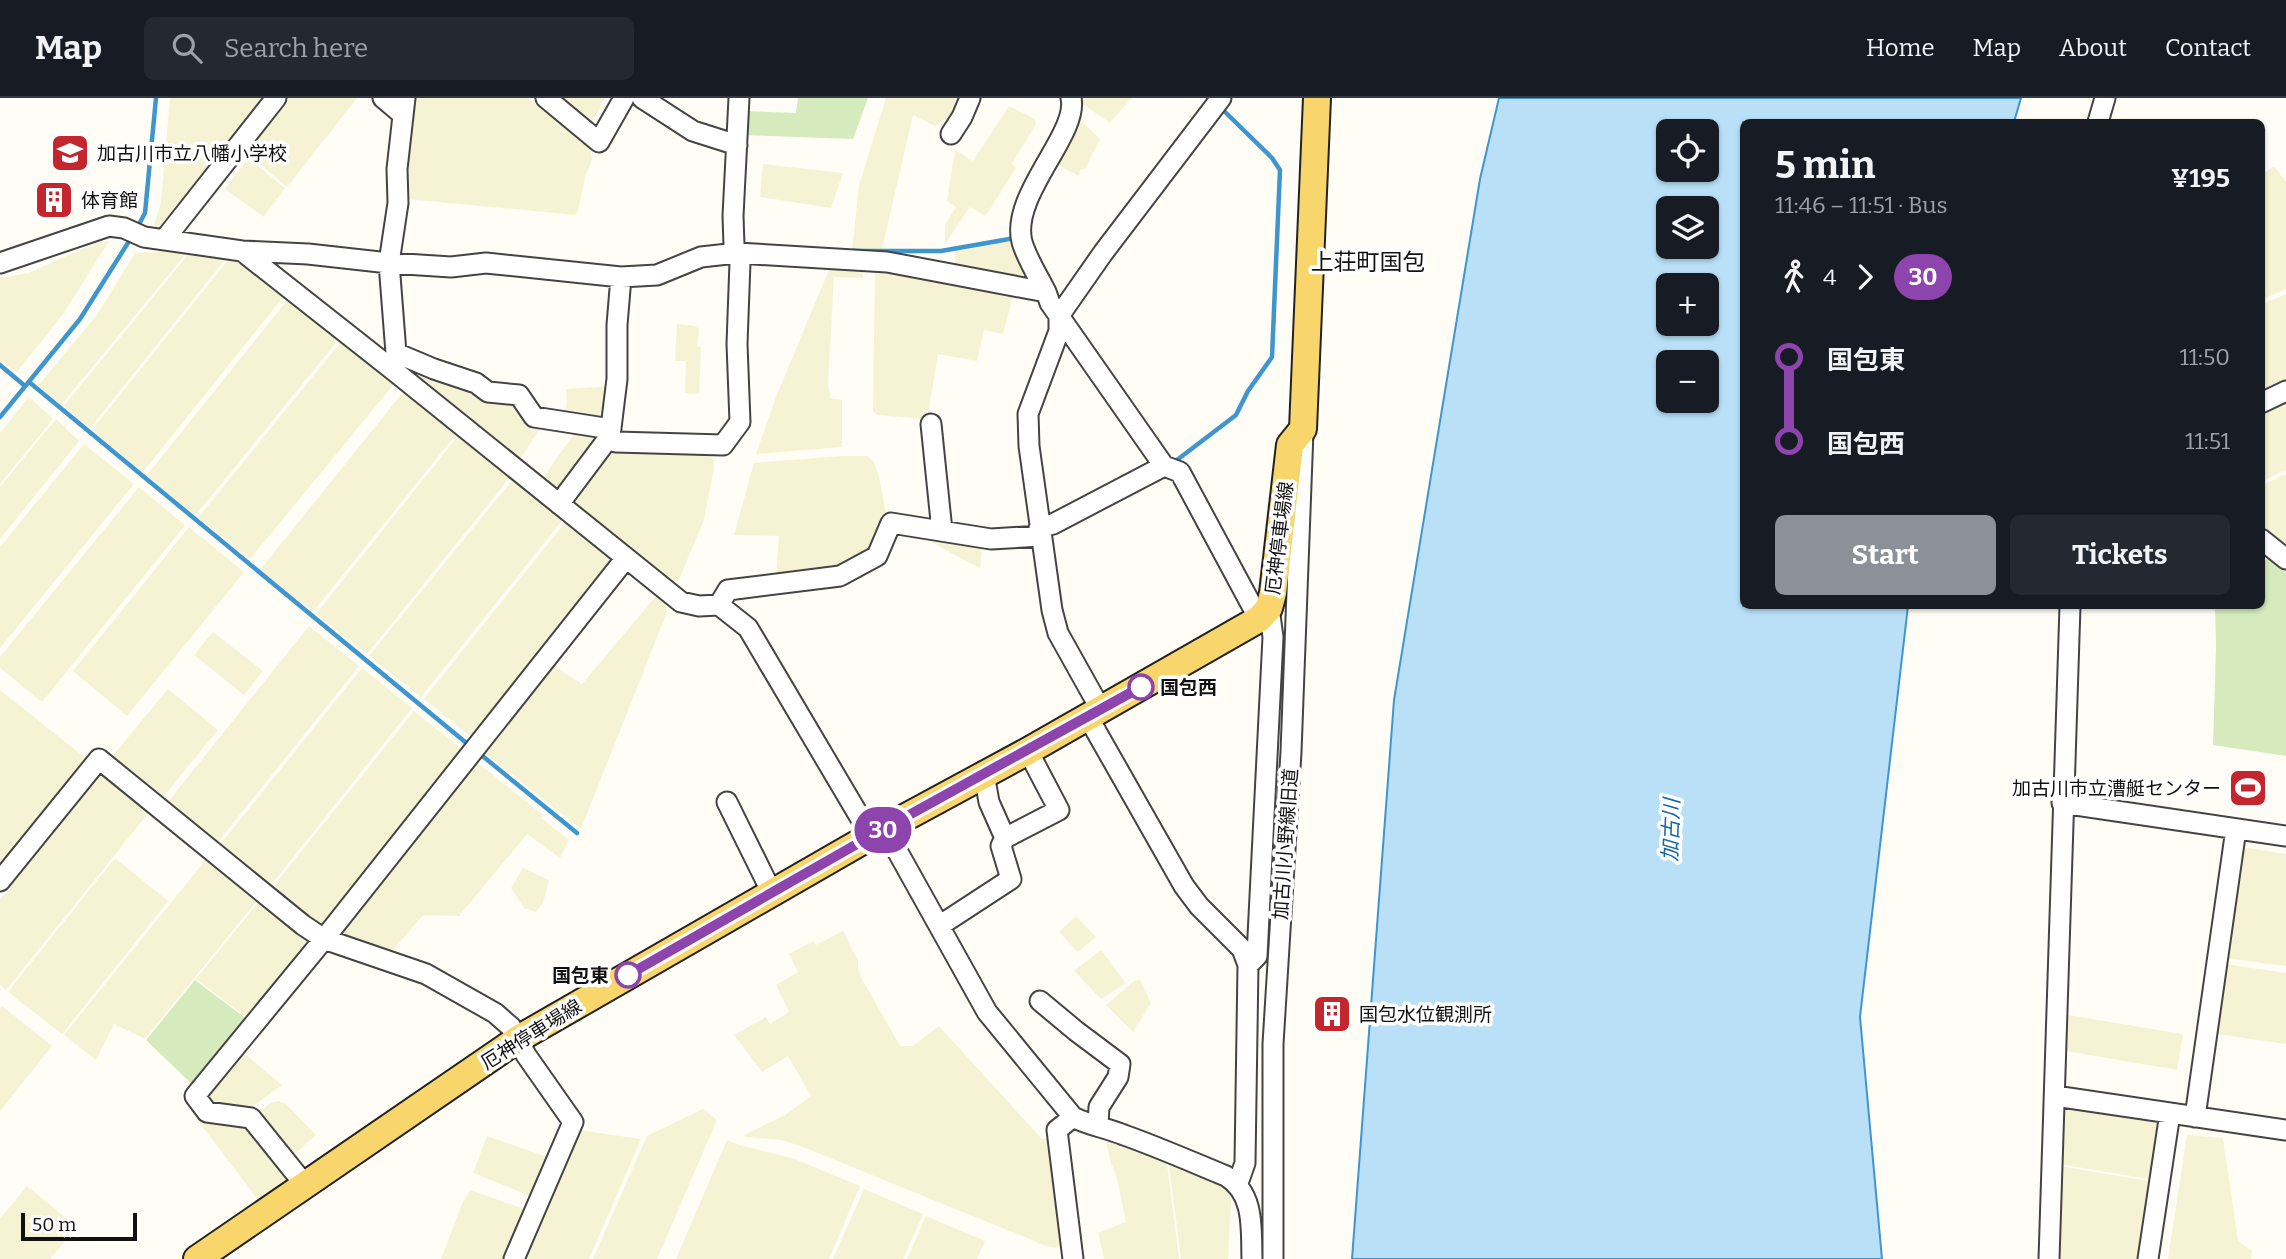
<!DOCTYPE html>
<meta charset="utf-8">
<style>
:root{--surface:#171b24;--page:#242831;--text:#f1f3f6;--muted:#9ea1a6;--line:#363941;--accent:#8c9099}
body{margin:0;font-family:Bitter,"Noto Sans JP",serif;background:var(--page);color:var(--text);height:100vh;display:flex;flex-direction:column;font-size:26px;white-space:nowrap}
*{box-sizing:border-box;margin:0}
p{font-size:23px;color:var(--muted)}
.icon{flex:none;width:38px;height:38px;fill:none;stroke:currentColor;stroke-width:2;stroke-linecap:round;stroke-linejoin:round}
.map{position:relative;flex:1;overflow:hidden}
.drawer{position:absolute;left:1740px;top:21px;width:525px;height:490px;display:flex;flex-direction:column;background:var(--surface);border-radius:10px;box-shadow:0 2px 5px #0004}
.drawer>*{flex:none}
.badge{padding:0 14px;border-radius:23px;font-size:24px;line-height:46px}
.buttons{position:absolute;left:1656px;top:21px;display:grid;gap:14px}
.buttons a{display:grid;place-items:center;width:63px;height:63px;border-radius:10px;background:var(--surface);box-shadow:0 2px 5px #0004;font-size:35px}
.scale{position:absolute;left:21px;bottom:18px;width:116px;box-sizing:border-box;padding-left:7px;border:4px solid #111;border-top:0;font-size:19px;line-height:24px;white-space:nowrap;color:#111;-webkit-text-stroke:5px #fff;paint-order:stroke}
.map>.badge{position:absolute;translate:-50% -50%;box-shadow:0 0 0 4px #fff}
.legs{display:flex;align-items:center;gap:10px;height:77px;padding:0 35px;font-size:23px}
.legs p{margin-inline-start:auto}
.head{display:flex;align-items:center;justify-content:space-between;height:119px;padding:0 35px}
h1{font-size:38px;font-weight:700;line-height:52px}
.primary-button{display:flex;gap:14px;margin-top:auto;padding:14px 35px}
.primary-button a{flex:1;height:80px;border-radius:10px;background:var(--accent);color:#fff;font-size:28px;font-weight:700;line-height:80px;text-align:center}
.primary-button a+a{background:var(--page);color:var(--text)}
ul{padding:0 35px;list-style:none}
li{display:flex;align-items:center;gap:24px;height:84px;font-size:26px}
li i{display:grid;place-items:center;width:10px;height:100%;margin:0 9px;background:currentColor}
li i::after{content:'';width:18px;height:18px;margin:-9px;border:5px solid;border-radius:50%;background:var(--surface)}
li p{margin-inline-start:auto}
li:first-child i{background:linear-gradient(#0000 50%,currentColor 0)}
li:last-child i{background:linear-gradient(currentColor 50%,#0000 0)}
header{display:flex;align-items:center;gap:42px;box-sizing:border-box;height:98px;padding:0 35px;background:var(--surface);border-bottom:2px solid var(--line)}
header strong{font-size:33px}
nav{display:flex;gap:38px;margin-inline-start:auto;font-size:24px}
.search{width:490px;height:63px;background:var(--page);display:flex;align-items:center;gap:18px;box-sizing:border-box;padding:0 24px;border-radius:10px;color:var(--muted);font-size:26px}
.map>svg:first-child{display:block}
</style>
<header>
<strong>Map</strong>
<div class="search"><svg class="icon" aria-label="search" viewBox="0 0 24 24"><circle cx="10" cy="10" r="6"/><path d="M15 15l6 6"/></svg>Search here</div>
<nav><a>Home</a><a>Map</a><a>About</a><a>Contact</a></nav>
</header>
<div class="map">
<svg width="2286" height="1161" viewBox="0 0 2286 1161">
<rect width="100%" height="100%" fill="#fffdf5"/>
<!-- farmland -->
<path fill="#f6f3d4" d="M170 0H269L161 131 154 127 161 105Z
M289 0H357L287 89 246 54Z
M414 0H528L591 52 592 62 585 79 578 113 575 117 407 101 406 47Z
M559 0H605L588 31Z
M886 0H966L964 7 935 28 913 17 882 151 852 152 859 87Z
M1082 0H1132L1110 25 1080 4Z
M1009 8 1035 21 1036 26 1012 66 1016 70 986 118 970 109 945 146V127L956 109 947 103 955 52 973 63Z
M1073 15 1100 41 1085 71H1081L1079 78 1050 63Z
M248 60 285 90 264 119 225 91Z
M763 66 843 75 831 110 760 99Z
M2274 68 2286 84V191L2261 202V77Z
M1017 142 1039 188 954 172 956 152Z
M109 143 64 215 16 275 0 262V180L29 175 95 145Z
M189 152 61 307 38 288 97 217 135 155Z
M191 153 227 159 90 330 64 308Z
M229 161 241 164 284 198 143 374 92 332Z
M831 167 862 172 863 180 834 179 828 287 830 300 842 302V349L756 356 776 299Z
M875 171 1014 194 1003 236 984 232 977 263 938 256 929 310 923 321 878 317 873 313Z
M2286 196V285L2261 298V207Z
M288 201 338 242 195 418 147 377Z
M677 226 695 228 699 231 697 248 701 249 699 296 685 295 686 263H675Z
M341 244 394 286 250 461 198 420Z
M399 264 517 306 527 326H543L518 364 504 356Z
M612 288 608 318 601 323 564 318 567 305 566 291Z
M404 293 457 335 313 514 260 472Z
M29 299 53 321 0 386V335Z
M2286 299V372L2261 384V311Z
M56 321 79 343 0 441V389Z
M576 333 602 336 562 396 540 384Z
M459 337 511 378 367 556 316 516Z
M84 346 134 386 0 550V449Z
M612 351 713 359 714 370 704 422 678 484 649 467 571 403Z
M842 358H868L874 364 879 379 887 421 871 458 837 476 776 481 779 438 734 437 754 365Z
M2286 376V453L2261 432V388Z
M514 380 564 420 421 599 369 558Z
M139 389 185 427 42 604 0 570V559Z
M567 422 617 462 475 642 424 601Z
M189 429 244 474 127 618 73 573Z
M925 440 983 442 980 470 960 460Z
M656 498 666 507 667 514 581 731 481 652 549 565 582 586Z
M309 528 359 568 217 745 167 705Z
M213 534 263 573 244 597 194 557Z
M362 570 412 610 270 788 219 748Z
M168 591 218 632 162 700 111 660Z
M0 592 88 662 0 768Z
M414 613 464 653 325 825 319 827 284 801 276 785Z
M473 661 543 717 541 720 569 742 560 760 527 736 459 818 423 817 390 856 339 840 338 831Z
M100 672 150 713 6 892 0 887V802Z
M2242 749 2286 756V868L2226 860Z
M208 759 259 800 145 941 114 926 96 962 64 937Z
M115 760 168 803 62 936 8 894Z
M523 770 549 782 543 805 536 814 524 810 511 790Z
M261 801 314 844 250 922 196 881Z
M1076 818 1096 839 1078 854 1059 834Z
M843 833 858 863V869L862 881 900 948H913L939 928 1042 1041 1051 1039 1064 1150 1049 1149 803 1049 782 1042 746 1039 744 1037 785 1017 811 998 788 958 762 974 734 937 766 919 770 926 789 914 776 887 798 874 789 856 813 843 816 847Z
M1101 852 1126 885 1101 901 1074 873Z
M2225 866 2286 875V946L2216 936Z
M1140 882 1151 905 1133 934 1106 907 1134 883Z
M2 908 52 948 0 1013V910Z
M2068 917 2183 936 2177 972 2066 953Z
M240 952 282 987 250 1010 239 1011 208 1002 204 996Z
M278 1003 286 1006 316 1037 291 1059 255 1018 270 1005Z
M2061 1008 2163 1019 2155 1082 2059 1066Z
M703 1011 717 1022 657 1161H593L647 1038Z
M202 1018 238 1026 254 1036 286 1082 282 1087 259 1103 198 1023Z
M579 1032 641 1041 589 1161H523Z
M2187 1037 2223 1040 2238 1143 2252 1153 2251 1161H2168Z
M487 1038 550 1060 533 1099 473 1075Z
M1109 1039 1166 1058 1179 1161H1104L1098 1135 1126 1124 1117 1080 1110 1062 1106 1043Z
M727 1042 739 1047 795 1061 860 1088 829 1161H676Z
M1168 1059 1232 1087 1228 1161H1181Z
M2059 1068 2154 1084 2143 1161H2057Z
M27 1088 77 1129 50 1161H0V1121Z
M864 1091 923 1116 903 1161H833Z
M470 1092 524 1111 502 1161H441L462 1106Z
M926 1118 985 1143 977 1161H907Z"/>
<!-- green -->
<path fill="#d5ebbd" d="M798 0H868L853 41 742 37 744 13 796 15Z
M2268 461 2273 462 2286 470V658L2213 647 2216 549 2215 508H2261V464Z
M195 882 249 923 195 989 146 942Z"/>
<!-- water -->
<path fill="#b9e0f7" stroke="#3f96cf" stroke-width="2" fill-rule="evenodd" d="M1499 0H2021L2014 24H1743V508H1908L1860 919 1882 1161H1352L1394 602 1480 81ZM1668 33H1706V72H1668ZM1668 110H1706V149H1668ZM1668 187H1706V226H1668ZM1668 264H1706V303H1668Z"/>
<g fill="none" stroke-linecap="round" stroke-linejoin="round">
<!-- stream -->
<path stroke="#3f96cf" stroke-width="4.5" d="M137 130 145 115 156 0
M853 153H941L1015 140
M0 267 25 288
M29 284 470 648
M0 319 80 221 131 140
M1173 365 1236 317 1248 293 1272 259 1280 72 1272 60 1220 9
M480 656 577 735"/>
<defs>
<path id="minor" d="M383 0 402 16
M546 0 599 44 624 0
M642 0 693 33 737 47
M2098 24 2105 0
M951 36 962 19 970 0
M164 142 276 0
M242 153 393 272 681 504 699 508 719 507 748 530 871 738
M0 165 109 128 124 130 144 139 242 153 308 156 389 165 451 169 486 165 621 179 657 177 701 159 737 155 887 164 1046 194 1050 205 1164 368 1180 374 1259 521
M1046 194C1038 178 1027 161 1022 144 1010 97 1079 36 1071 0
M396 255 434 271 476 285 488 294 519 297 534 319 611 331
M393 272 396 255 389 165 398 105 397 71 405 0
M2261 305 2286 293
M931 326 942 433
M610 338 616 344 723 347 740 324 737 246 740 164 734 147 733 118 739 0
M559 406 610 338 617 281V227L621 179
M1039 430 1053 426 1164 368
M2261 441 2286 461
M719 507 728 492 840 478 877 458 891 425 991 441 1041 438
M1101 612 1058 535 1052 512 1029 348 1028 316 1059 233V218L1103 155 1221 0
M1088 619 1184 788 1199 808 1242 851 1248 867
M984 676 989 704 1005 740 1059 712 1028 653
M727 704 772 795
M2062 705 2286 738
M885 731 987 914 1073 1019 1057 1032 1073 1161
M0 783 99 661 303 827 324 841 426 876 495 915 511 929 526 957 573 1024 514 1161
M939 828 1011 781 1001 748 1005 740
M1040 903 1076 933 1120 966 1118 979 1099 1009 1098 1027
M2055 998 2286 1032
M1073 1019C1088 1027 1107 1030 1124 1037 1158 1049 1192 1064 1226 1078 1255 1096 1251 1130 1252 1161
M2195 1019 2236 731
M1238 1085 1245 1065 1248 867 1257 858 1273 539 1269 510
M305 1087 251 1020 207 1014 195 998 324 841 626 460
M1273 1161V946L1291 654 1303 333
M2049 1161 2070 508
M2148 1161 2170 1015"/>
<path id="major" d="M197 1161 518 941 871 738 1028 653 1259 521 1269 510 1273 495 1290 347 1303 331 1317 0"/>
</defs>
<!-- minor casing -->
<use href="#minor" stroke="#444" stroke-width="23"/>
<!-- major casing -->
<use href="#major" stroke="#222" stroke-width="30"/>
<!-- minor -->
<use href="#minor" stroke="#fff" stroke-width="19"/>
<!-- major -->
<use href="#major" stroke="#f9d66b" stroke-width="26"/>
</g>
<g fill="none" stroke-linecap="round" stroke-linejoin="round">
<defs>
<path id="line-1" d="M628 877 871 738 1141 589"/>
</defs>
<!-- line-1 casing -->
<use href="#line-1" stroke="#fff" stroke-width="16"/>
<!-- line-1 -->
<use href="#line-1" stroke="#8e44ad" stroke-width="10"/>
</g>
<!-- icons -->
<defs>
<symbol id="school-square" viewBox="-11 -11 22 22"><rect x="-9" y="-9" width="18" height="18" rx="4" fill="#c4262e" stroke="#fff"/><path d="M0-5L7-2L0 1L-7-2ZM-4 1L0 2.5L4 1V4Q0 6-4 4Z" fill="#fff"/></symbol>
<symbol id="building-square" viewBox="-11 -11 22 22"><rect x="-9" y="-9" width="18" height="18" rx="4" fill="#c4262e" stroke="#fff"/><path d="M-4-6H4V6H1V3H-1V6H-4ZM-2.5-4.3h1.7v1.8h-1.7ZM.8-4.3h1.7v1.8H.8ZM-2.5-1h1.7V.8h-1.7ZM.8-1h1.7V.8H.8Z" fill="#fff"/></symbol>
<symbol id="stadium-square" viewBox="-11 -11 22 22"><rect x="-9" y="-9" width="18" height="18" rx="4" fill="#c4262e" stroke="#fff"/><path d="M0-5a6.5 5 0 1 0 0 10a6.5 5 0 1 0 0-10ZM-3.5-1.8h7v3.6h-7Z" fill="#fff"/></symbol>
</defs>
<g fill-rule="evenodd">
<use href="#school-square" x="48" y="33" width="44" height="44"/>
<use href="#building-square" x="32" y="80" width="44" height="44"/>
<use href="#stadium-square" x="2226" y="668" width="44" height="44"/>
<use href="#building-square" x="1310" y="894" width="44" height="44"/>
</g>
<!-- markers -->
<g fill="#fff" stroke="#8e44ad" stroke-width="3.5">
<circle cx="1141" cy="589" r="12"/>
<circle cx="628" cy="877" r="12"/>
</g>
<g text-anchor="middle" stroke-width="7" stroke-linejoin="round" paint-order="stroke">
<!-- poi labels -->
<g font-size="19" fill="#111" stroke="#fff" text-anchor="start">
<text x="97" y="62">加古川市立八幡小学校</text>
<text x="81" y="109">体育館</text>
<text x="2221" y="697" text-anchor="end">加古川市立漕艇センター</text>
<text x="1359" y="923">国包水位観測所</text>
</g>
<!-- street labels -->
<g font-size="19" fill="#111" stroke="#fff">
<text transform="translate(1279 440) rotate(-83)" y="7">厄神停車場線</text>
<text transform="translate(1285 746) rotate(-86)" y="7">加古川小野線旧道</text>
<text transform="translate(531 936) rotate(-32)" y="7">厄神停車場線</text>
</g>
<!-- stop labels -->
<g font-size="19" font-weight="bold" fill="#111" stroke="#fff" text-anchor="start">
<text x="1160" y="596">国包西</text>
<text x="609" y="884" text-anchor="end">国包東</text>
</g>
<!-- water labels -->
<g font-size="21" font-style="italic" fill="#1768a6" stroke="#fff">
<text transform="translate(1671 732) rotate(-88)" y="7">加古川</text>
</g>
<!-- quarter labels -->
<g font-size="23" fill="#111" stroke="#fff">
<text x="1368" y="172">上荘町国包</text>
</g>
</g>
</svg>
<div class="buttons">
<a><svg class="icon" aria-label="locate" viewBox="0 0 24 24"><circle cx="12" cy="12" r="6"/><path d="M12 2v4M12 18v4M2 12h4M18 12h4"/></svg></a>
<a><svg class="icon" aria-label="layers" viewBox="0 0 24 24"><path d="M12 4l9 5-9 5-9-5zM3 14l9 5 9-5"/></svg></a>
<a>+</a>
<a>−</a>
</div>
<div class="scale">50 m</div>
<b class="badge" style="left:883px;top:732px;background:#8e44ad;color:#fff">30</b>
<section class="drawer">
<div class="head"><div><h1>5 min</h1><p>11:46 – 11:51 · Bus</p></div><b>¥195</b></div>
<div class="legs"><svg class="icon" aria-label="walk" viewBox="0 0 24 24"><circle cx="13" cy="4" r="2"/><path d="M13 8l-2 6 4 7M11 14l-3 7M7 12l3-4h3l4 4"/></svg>4<svg class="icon" aria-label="forward" viewBox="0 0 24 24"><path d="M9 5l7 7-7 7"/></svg><b class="badge" style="background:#8e44ad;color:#fff">30</b></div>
<ul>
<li><i style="color:#8e44ad"></i><b>国包東</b><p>11:50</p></li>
<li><i style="color:#8e44ad"></i><b>国包西</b><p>11:51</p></li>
</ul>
<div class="primary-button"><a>Start</a><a>Tickets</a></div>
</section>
</div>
